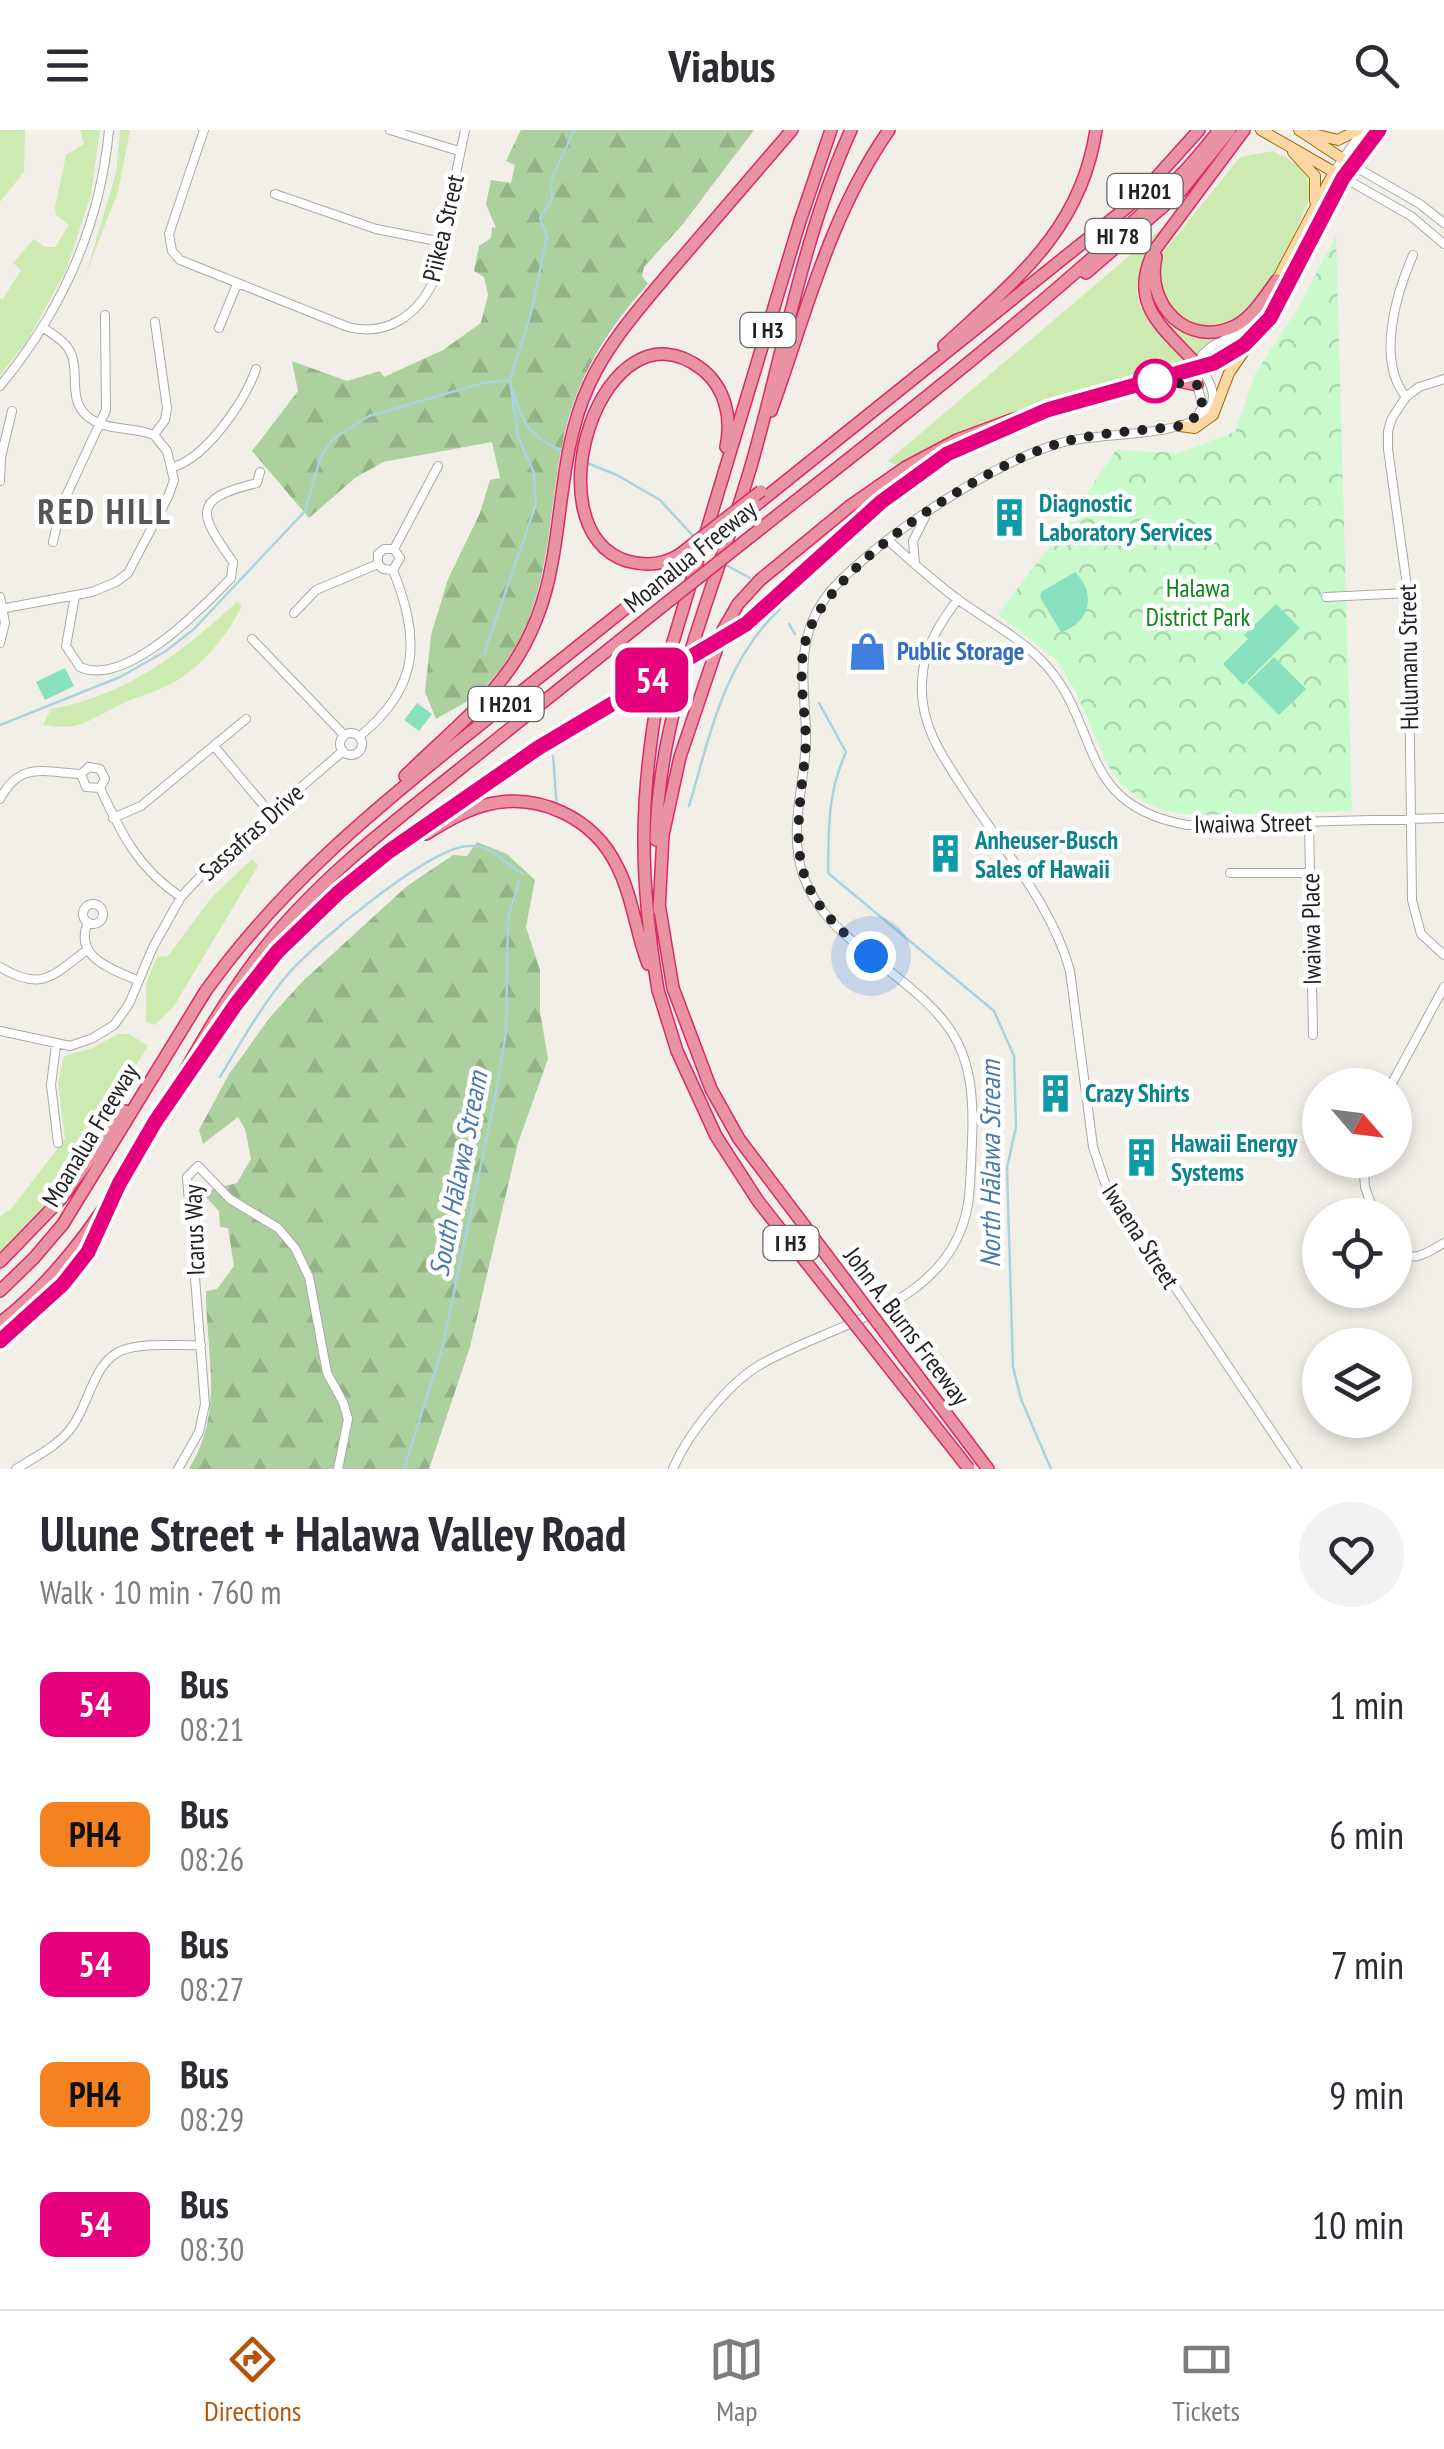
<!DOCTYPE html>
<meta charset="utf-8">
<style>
:root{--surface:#fff;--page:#f2f2f3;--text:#2b2b33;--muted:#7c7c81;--line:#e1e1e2;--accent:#b45309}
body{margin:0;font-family:"PT Sans Narrow",sans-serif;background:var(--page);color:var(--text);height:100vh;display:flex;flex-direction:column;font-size:38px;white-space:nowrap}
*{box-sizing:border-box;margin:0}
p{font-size:32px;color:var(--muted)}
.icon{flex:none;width:55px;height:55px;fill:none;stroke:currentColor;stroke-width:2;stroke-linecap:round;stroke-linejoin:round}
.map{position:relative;height:1339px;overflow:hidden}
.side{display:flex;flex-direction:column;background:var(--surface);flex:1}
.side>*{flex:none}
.badge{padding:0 20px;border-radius:15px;font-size:35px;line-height:65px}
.needle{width:65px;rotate:118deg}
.tools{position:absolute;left:1302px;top:938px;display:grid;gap:20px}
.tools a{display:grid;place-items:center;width:110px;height:110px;border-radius:50%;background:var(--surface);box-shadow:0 5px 15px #0003;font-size:50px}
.you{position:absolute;width:50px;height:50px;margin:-25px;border:8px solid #fff;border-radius:50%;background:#1a73e8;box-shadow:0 0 0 15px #1a73e833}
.map>.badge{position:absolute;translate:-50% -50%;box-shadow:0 0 0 5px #fff}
.round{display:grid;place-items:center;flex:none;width:105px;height:105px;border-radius:52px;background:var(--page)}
.overview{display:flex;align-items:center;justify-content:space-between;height:170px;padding:0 40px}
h1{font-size:48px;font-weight:700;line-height:75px}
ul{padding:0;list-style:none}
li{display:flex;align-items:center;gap:30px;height:130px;padding:0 40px}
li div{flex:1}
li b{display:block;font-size:38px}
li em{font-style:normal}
li .badge{min-width:110px;font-weight:700;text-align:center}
header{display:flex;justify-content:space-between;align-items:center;height:130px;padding:0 40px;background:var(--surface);font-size:45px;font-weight:700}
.menu{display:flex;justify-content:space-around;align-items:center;height:140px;border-top:2px solid var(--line);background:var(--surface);font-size:28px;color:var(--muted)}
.menu a{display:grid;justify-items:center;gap:5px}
.menu .current{color:var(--accent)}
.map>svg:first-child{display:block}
</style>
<header><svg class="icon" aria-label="menu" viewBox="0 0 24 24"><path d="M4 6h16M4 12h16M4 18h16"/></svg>Viabus<svg class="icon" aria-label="search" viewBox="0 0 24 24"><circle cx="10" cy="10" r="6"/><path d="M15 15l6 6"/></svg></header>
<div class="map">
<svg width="1444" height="1339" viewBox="0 0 1444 1339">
<defs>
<pattern id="forest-firs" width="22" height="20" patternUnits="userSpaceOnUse" patternTransform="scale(2.5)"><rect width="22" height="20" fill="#add19e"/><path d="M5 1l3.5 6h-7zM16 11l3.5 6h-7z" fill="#95b388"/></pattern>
<pattern id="park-crowns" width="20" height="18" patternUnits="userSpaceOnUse" patternTransform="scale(2.5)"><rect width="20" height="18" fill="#c8facc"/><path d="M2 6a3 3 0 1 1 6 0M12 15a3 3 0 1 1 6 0" fill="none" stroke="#acd6af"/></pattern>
</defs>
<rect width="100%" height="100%" fill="#f2efe9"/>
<!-- grass -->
<path fill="#cdebb0" d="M0 0H25L24 42 0 72Z
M80 0H100L91 64 66 141 26 213 0 245V168L3 169 21 140 13 133 34 109 45 117H55L69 95 56 85 55 77 66 25 84 14Z
M120 0H130L118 62 86 144 116 43Z
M1273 21C1297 33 1314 42 1309 71 1290 109 1275 154 1243 184 1202 223 1147 175 1162 124L1240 27Z
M1168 93C1123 158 1126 173 1183 227L1180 235C1082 260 986 282 900 337L888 331Z
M1148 163H1152C1164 194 1184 198 1215 206V210L1207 213 1196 226 1164 195Z
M237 472 242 476C227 506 198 542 167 556 150 564 132 568 116 577 86 592 78 601 43 595L51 579C130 564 179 524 237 472Z
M252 729 258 736 174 876 155 895 146 892V853L157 827 168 826 211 768Z
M118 904H129L148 916 55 1067 0 1123V1086L11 1079 65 1009 58 953 64 926 90 919Z"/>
<!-- forest -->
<path fill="url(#forest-firs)" d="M521 0H754L683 94 644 137 642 146 648 154C610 196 580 242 566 298 544 386 556 484 487 555 473 570 453 579 436 589L425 562 431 505 448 449 480 383 490 350 500 348 492 312 383 332 355 348 309 388 252 321 298 261 292 231 347 251 380 241 384 247 443 220 481 193 488 165 484 147 474 141 479 116 491 108 492 97 496 98 486 74 491 50 511 53 515 35 506 31Z
M477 712 507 724 535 750 526 797 540 840V881L548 929 518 1013 470 1217 429 1339H189C225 1279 206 1227 206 1161L217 1159 234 1136 228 1098 220 1097 219 1081 201 1062 237 1053 251 1029 245 999 238 987 203 1014 199 1000 229 944 271 886 303 851 407 756 453 725 467 726Z"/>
<!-- park -->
<path fill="url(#park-crowns)" d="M1336 105 1352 681 1190 685 1162 680 1146 673 1121 654 1108 636 1074 558 1057 531 998 484 1061 402 1116 320 1178 323 1235 302 1255 244 1300 175Z"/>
<!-- pitch -->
<path fill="#88e0be" d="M1075 442C1097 463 1090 493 1061 502L1040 467 1041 462Z
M1276 474 1300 498 1243 555 1223 534 1248 509 1244 505Z
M1274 527 1306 559 1279 585 1247 553Z
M65 538 74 556 45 570 36 552Z
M417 573 432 584 419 601 404 590Z"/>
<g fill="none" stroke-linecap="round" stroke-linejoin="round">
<!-- stream -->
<path stroke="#aad3df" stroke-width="2.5" d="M513 261C524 295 528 305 562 321
M587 333 617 345 660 370 694 407
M726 435 750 448
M789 494 795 504
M484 524 536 374 534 343 518 307 510 250 531 183 547 107 540 88 552 69 551 51 574 0
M819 573 846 622C827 665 829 697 828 743L994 881 1014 926 1016 997 1007 1038 1013 1237 1021 1269 1051 1339
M0 595 120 547 166 521 194 499 305 381 321 326 333 309 369 286 483 253 510 250
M553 626 557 678
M689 676C710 606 724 531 780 479
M220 947C241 912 262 875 288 844 315 813 432 715 470 716 494 716 504 734 523 744
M404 1339 442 1219 496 963 506 902 508 788 519 751"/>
<defs>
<path id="minor" d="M204 0 169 104 172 121 180 130 348 197C387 207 418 185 434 150L465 0
M390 0 459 21
M1363 0 1334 42 1411 86 1444 114
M1379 0 1352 35 1420 74 1444 93
M275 64 376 99 442 112
M219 198 237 154
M1444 249 1419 257 1406 267 1392 288 1388 301V319L1408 463 1412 770 1421 804 1444 825
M0 256C62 181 100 97 109 0
M1406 267C1376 230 1396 164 1413 125
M1197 287 1203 276 1197 255 1202 225 1212 216 1244 200 1264 177
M154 305 165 290 167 278 155 192
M173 337C206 328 245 271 256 239
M0 351 1 327 12 281
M889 411C912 432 935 453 960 471 987 490 1018 507 1041 530 1103 592 1073 675 1187 695L1444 688
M53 412 61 377 106 280 105 185
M394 419 438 336
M915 434 913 411 925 387
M75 466 66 516 80 537C126 558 202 478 231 448L233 432C200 385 189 369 257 353L260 342
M0 467 5 493 0 513
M1326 467 1408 463
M958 469C939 494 923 520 922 552 919 598 947 633 971 670 1007 724 1053 778 1070 841L1093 1017 1105 1053 1297 1339
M0 479 92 462 116 452 128 443 168 367 174 350 167 321 154 305C132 296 106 302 87 286 66 268 82 238 68 218 63 210 52 204 44 198
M294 483 316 460 378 434
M252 509 344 605
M340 614a11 11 0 1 1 22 0a11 11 0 1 1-22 0Z
M360 606C421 556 420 509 393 440L400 428 394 419H384L378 424V434L383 439 393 440
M214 616 270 683
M81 644 86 657 100 658
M0 669C20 631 43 642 81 644L89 637 100 639 105 649 100 658C121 703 138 739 181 767
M113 688 141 676 246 589
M1309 693 1313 905
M1230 743H1309
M83 784a10 10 0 1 1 20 0a10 10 0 1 1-20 0Z
M88 792C73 828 112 839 139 851
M0 837C43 863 54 844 87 820
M0 901 70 916 93 908 114 895 129 874 153 817 181 767 212 734 343 621
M56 915 51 955 58 1013
M1391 955 1444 857
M1363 1030 1365 1057 1375 1085
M1395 1120C1414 1134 1426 1123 1444 1113
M16 1339C35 1327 58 1316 72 1297 89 1274 94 1230 123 1220 146 1212 177 1216 201 1215
M178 1339 199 1302 205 1274 187 1047 198 1036 230 1069 278 1098 295 1118 309 1147 327 1243 343 1272 348 1289 338 1339
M673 1339C687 1305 727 1255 758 1236 833 1192 951 1177 968 1074 971 1054 971 1032 972 1011 977 905 945 885 867 823 839 801 815 779 803 745 787 698 807 650 806 603 804 546 793 500 837 454 886 404 996 330 1064 312 1100 303 1175 306 1203 286 1221 272 1211 251 1200 238"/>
<path id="major" d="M1261 0 1334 42 1277 150
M1313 4 1338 10 1358 0
M1293 22 1315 46V71
M1200 238C1288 208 1306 106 1352 35L1299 0
M1180 296 1195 298 1213 285 1229 243 1247 217"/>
<path id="highway" d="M1156 127C1145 174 1187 219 1235 196 1253 187 1265 166 1277 150
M1086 143 1180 62 1230 0
M944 216C1014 151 1081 101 1096 0
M1169 249 1197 255
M771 281C806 184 829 86 889 0
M756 375 1136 70 1199 0
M745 411C851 327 958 244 1061 155 1117 106 1174 60 1219 0
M679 425C663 435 645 436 627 431 528 400 603 161 703 240 726 259 732 289 726 317
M776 467C829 419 881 363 943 327 963 315 986 308 1007 298
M405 646C477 576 533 541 552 433 563 374 563 311 589 255 608 213 639 179 668 144 709 96 751 48 792 0
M426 704C444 693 462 682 482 676 536 660 594 687 618 738 633 768 636 803 648 834
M656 710C658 579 715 460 751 336 783 225 803 105 851 0
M659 774 673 858
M659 780 663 705 680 627 723 500 738 474 760 450 850 376 906 337 957 310 1011 290 1200 238C1167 200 1126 177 1154 121L1244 0
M658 860C639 747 639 668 660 555L800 91 831 0
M210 911C236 873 262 837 294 804 392 706 516 632 634 560
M0 1132 60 1070 125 981
M0 1161 34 1128 63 1094 205 862C279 758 373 680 472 601 540 546 608 492 676 438
M0 1193C125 1096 170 937 266 816 319 750 385 699 451 646 522 589 593 532 664 475
M0 1211C41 1177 78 1143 101 1095
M954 1294 988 1339"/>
</defs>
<!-- minor casing -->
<use href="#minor" stroke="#a9a9a9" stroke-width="10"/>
<!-- major casing -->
<use href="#major" stroke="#a06b00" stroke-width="12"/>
<!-- highway casing -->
<use href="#highway" stroke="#dc2a67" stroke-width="14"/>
<!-- minor -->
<use href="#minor" stroke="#fff" stroke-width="8"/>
<!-- major -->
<use href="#major" stroke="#fcd6a4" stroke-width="10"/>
<!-- highway -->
<use href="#highway" stroke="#e892a2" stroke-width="11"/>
<defs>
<path id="highway-bridge" d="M679 425 761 361
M676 438 756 375
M664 475 745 411
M634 560 726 507 776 467
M673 858 711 959 739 1009 954 1294
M658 860 677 921 716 1006 758 1071 969 1339"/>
</defs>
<!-- highway-bridge casing -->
<use href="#highway-bridge" stroke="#dc2a67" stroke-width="14" stroke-linecap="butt"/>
<!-- highway-bridge -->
<use href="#highway-bridge" stroke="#e892a2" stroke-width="11"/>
</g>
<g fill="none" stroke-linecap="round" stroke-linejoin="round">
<defs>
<path id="line" d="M0 1211 63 1154 88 1122 119 1054 155 992 236 874 277 822 339 762 388 722 538 618 746 494 881 372 947 324 1047 280 1214 233 1244 215 1270 188 1343 48 1379 0"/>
</defs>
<!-- line casing -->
<use href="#line" stroke="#fff" stroke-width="22"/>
<!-- line -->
<use href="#line" stroke="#e6007e" stroke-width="15"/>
<!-- walk -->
<path stroke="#222" stroke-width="10" stroke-dasharray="0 18" d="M871 826C787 760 794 725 805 626 809 586 794 545 807 506 832 431 986 335 1060 313 1098 302 1141 301 1180 296 1201 287 1207 276 1197 255L1155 251"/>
</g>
<!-- icons -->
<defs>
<symbol id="building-bare" viewBox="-9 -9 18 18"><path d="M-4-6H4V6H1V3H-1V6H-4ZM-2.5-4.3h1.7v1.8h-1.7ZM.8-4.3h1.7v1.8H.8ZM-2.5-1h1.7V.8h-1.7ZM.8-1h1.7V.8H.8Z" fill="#0f9aa8" stroke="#fff" stroke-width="2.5" paint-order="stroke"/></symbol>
<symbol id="shop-bare" viewBox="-9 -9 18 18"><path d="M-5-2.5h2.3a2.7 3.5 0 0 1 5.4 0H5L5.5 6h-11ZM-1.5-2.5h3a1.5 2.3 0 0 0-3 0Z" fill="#3f7fe0" stroke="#fff" stroke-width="2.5" paint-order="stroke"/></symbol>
</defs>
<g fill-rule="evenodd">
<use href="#building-bare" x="982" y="360" width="55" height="55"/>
<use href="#shop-bare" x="840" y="494" width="55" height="55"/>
<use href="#building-bare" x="918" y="696" width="55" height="55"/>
<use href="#building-bare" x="1028" y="936" width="55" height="55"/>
<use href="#building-bare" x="1114" y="1000" width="55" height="55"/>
</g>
<!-- markers -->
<circle fill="#fff" stroke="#e6007e" stroke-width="5" cx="1155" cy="251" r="20"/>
<g text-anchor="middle" stroke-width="9" stroke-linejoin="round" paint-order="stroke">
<!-- shield labels -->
<g fill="#fff" stroke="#646464" stroke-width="2.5">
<rect x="1107.5" y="44" width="75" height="34" rx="8"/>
<rect x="1085.5" y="89" width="65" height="34" rx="8"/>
<rect x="740.5" y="183" width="55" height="34" rx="8"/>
<rect x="468.5" y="557" width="75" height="34" rx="8"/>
<rect x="763.5" y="1096" width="55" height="34" rx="8"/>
</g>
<g font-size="22" font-weight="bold" fill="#222">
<text x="1145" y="69">I H201</text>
<text x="1118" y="114">HI 78</text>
<text x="768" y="208">I H3</text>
<text x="506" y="582">I H201</text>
<text x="791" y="1121">I H3</text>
</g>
<!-- street labels -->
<g font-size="25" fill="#222" stroke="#fff">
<text transform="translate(443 98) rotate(-77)" y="9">Piikea Street</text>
<text transform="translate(690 426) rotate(-39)" y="9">Moanalua Freeway</text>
<text transform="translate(1408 527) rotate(-91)" y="9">Hulumanu Street</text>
<text transform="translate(1253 693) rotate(-1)" y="9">Iwaiwa Street</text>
<text transform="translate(251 702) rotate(-42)" y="9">Sassafras Drive</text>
<text transform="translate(1311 799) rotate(-91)" y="9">Iwaiwa Place</text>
<text transform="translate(90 1005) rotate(-59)" y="9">Moanalua Freeway</text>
<text transform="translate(194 1100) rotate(-92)" y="9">Icarus Way</text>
<text transform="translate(1141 1106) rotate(57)" y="9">Iwaena Street</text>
<text transform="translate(907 1196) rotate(53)" y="9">John A. Burns Freeway</text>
</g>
<!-- culture labels -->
<g font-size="25" font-weight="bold" fill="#0d838f" stroke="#fff" text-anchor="start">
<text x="1039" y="382">Diagnostic<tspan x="1039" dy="29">Laboratory Services</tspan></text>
<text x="975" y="719">Anheuser-Busch<tspan x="975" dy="29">Sales of Hawaii</tspan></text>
<text x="1085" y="972">Crazy Shirts</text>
<text x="1171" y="1022">Hawaii Energy<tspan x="1171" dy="29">Systems</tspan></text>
</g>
<!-- park labels -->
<g font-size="25" fill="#0c8416" stroke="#fff">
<text x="1198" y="467">Halawa<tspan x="1198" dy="29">District Park</tspan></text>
</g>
<!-- shop labels -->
<g font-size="25" font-weight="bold" fill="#366cbe" stroke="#fff" text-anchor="start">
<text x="897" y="530">Public Storage</text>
</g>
<!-- water labels -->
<g font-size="28" font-style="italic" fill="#4a7aab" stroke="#fff">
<text transform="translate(990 1034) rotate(-90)" y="10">North Hālawa Stream</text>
<text transform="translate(458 1044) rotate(-79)" y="10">South Hālawa Stream</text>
</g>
<!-- district labels -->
<g font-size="35" font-weight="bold" letter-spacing="2.5" fill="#555" stroke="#fff">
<text x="105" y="394">RED HILL</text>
</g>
</g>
</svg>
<div class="tools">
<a><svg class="needle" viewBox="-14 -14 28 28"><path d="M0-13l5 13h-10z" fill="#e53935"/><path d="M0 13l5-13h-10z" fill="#7c7c81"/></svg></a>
<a><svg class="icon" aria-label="locate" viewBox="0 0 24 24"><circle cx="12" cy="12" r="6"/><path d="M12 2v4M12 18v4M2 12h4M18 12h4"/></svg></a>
<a><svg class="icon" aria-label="layers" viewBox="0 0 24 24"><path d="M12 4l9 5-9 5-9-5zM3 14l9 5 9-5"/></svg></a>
</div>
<div class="you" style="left:871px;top:826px"></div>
<b class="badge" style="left:652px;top:550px;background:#e6007e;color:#fff">54</b>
</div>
<section class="side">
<div class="overview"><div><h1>Ulune Street + Halawa Valley Road</h1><p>Walk · 10 min · 760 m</p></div><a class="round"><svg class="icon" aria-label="heart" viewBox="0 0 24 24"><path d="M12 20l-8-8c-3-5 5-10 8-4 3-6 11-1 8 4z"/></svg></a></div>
<ul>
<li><span class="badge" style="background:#e6007e;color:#fff">54</span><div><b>Bus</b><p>08:21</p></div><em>1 min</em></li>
<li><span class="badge" style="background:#f58220;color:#111">PH4</span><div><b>Bus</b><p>08:26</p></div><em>6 min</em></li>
<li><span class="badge" style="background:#e6007e;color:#fff">54</span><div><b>Bus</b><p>08:27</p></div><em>7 min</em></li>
<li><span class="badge" style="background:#f58220;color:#111">PH4</span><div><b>Bus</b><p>08:29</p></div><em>9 min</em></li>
<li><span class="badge" style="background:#e6007e;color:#fff">54</span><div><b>Bus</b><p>08:30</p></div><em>10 min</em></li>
</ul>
</section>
<nav class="menu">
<a class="current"><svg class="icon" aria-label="directions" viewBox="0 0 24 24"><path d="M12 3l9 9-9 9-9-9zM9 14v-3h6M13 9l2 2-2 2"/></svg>Directions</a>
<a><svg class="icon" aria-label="map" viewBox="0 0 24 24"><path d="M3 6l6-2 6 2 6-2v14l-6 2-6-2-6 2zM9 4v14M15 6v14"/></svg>Map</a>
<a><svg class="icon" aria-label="tickets" viewBox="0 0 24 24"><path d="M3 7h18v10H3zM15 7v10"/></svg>Tickets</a>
</nav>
